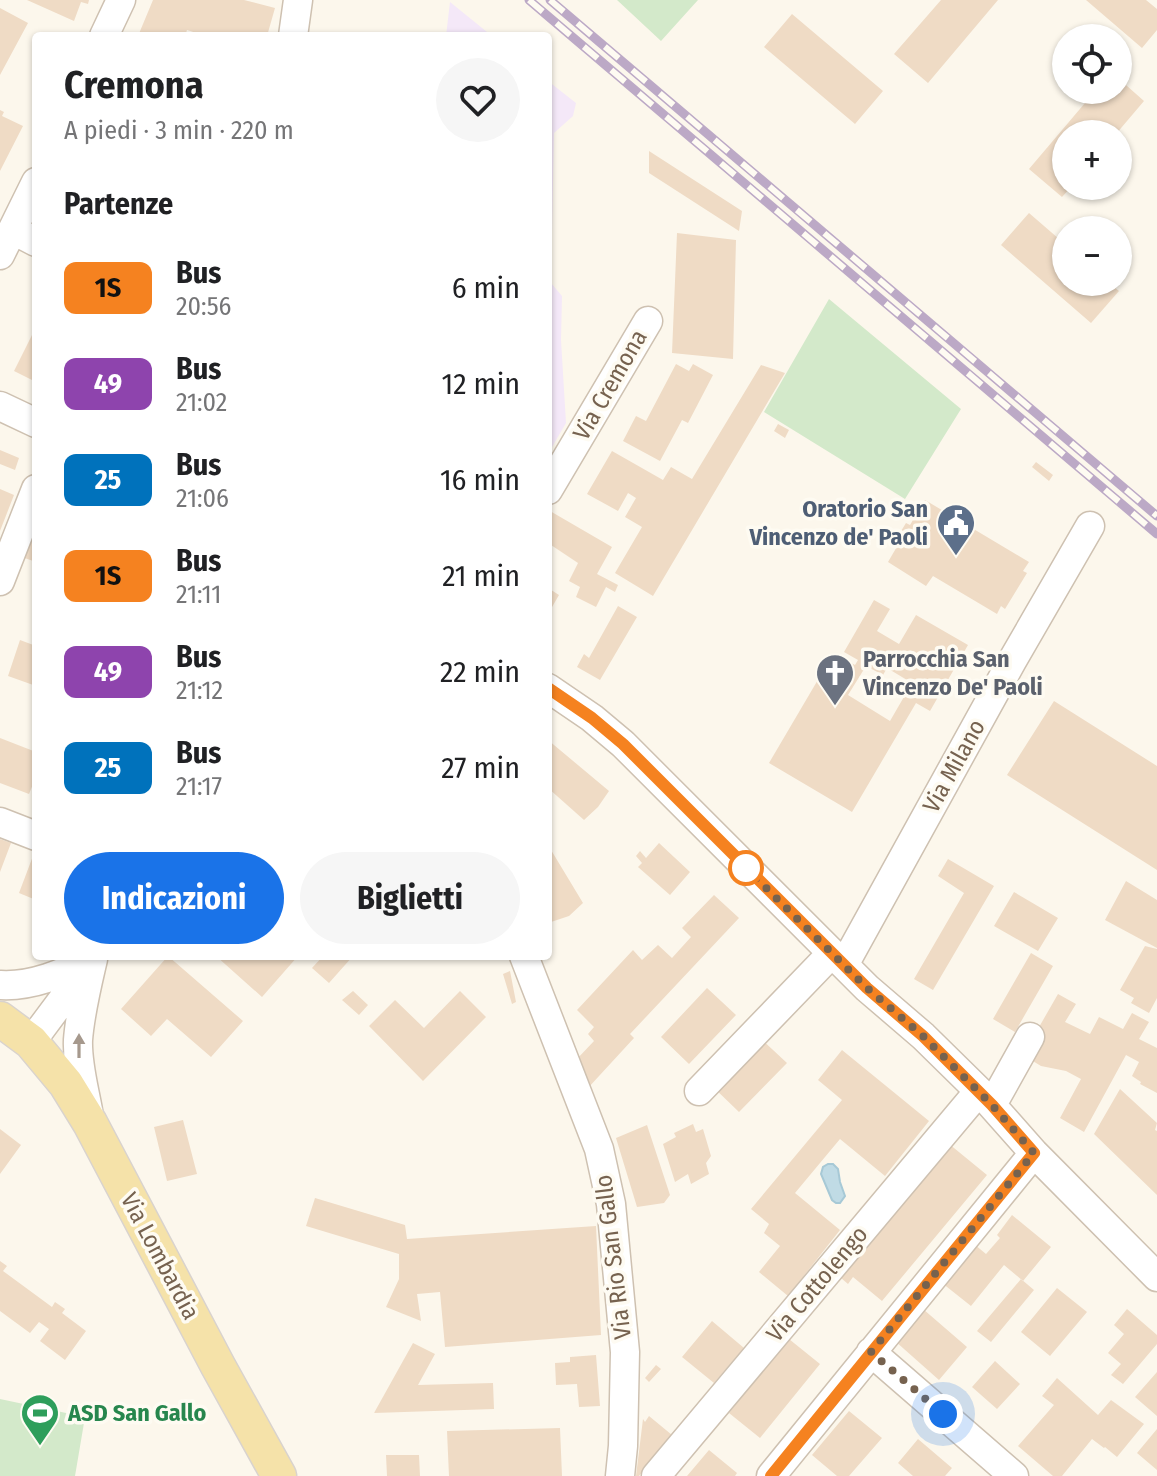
<!DOCTYPE html>
<html lang="it">
<meta charset="utf-8">
<style>
:root{--surface:#fff;--page:#f6f6f6;--text:#202124;--muted:#757577;--accent:#1a73e8}
body{margin:0;font-family:"Fira Sans Condensed",sans-serif;background:var(--page);color:var(--text);height:100vh;display:flex;flex-direction:column;font-size:30px;white-space:nowrap}
*{box-sizing:border-box;margin:0}
p{font-size:26px;color:var(--muted)}
.icon{flex:none;width:44px;height:44px;fill:none;stroke:currentColor;stroke-width:2;stroke-linecap:round;stroke-linejoin:round}
.map{position:relative;flex:1;overflow:hidden}
.sheet{position:absolute;left:32px;top:32px;width:520px;height:928px;display:flex;flex-direction:column;background:var(--surface);border-radius:8px;box-shadow:0 2px 6px #0004}
.sheet>*{flex:none}
.badge{padding:0 16px;border-radius:12px;font-size:28px;line-height:52px}
.fabs{position:absolute;left:1052px;top:24px;display:grid;gap:16px}
.fabs a{display:grid;place-items:center;width:80px;height:80px;border-radius:50%;background:var(--surface);box-shadow:0 2px 6px #0004;font-size:40px}
.you{position:absolute;width:40px;height:40px;margin:-20px;border:6px solid #fff;border-radius:50%;background:#1a73e8;box-shadow:0 0 0 12px #1a73e833}
.map>.badge{position:absolute;translate:-50% -50%;box-shadow:0 0 0 4px #fff}
h2{padding:0 32px;font-size:30px;line-height:72px}
.round{display:grid;place-items:center;flex:none;width:84px;height:84px;border-radius:42px;background:var(--page)}
.overview{display:flex;align-items:center;justify-content:space-between;height:136px;padding:0 32px}
h1{font-size:38px;font-weight:700;line-height:60px}
.button{display:flex;gap:16px;margin-top:auto;padding:16px 32px}
.button a{flex:1;height:92px;border-radius:48px;background:var(--accent);color:#fff;font-size:32px;font-weight:700;line-height:92px;text-align:center}
.button a+a{background:var(--page);color:var(--text)}
ul{padding:0;list-style:none}
li{display:flex;align-items:center;gap:24px;height:96px;padding:0 32px}
li div{flex:1}
li b{display:block;font-size:30px}
li em{font-style:normal}
li .badge{min-width:88px;font-weight:700;text-align:center}
.map>svg:first-child{display:block}
</style>
<div class="map">
<svg width="1157" height="1476" viewBox="0 0 1157 1476">
<rect width="100%" height="100%" fill="#fcf7ec"/>
<!-- education -->
<path fill="#f4e8f8" d="M450 2 492 36H446Z
M548 81 576 103 573 116 554 133 551 283 562 296 561 340 566 423 548 454Z"/>
<!-- green -->
<path fill="#d3e9ca" d="M617 0H698L661 41Z
M829 299 961 409 905 499 764 412Z
M0 1399 85 1417 75 1476H0Z"/>
<!-- water -->
<path fill="#c0dbe5" stroke="#a7c9d6" stroke-width="2" d="M828 1164H833L838 1169 840 1182 845 1196 840 1203H836L832 1200 821 1174 823 1167Z"/>
<!-- building -->
<path fill="#efdbc5" fill-rule="evenodd" d="M27 0H89L88 4 81 2 74 21Z
M153 0H244L275 8 267 36H206L187 30 185 36H138Z
M941 0H998L928 83 894 54Z
M1086 0H1146L1157 9V30L1142 48Z
M0 8 28 23 0 75Z
M792 14 883 91 855 124 764 47Z
M1118 78 1144 101 1116 134H1066V186H1072L1062 197 1029 169 1096 90H1118Z
M0 110 4 112 2 116 23 126 0 171Z
M649 151 742 211 739 231 649 173Z
M1029 213 1066 245V282H1108L1119 291 1091 323 1001 245Z
M677 233 736 240 733 359 672 353Z
M36 327V382L14 371Z
M676 364 689 371 693 364 713 375 688 423 682 420 660 461 623 441 636 416 646 421Z
M761 365 785 373 653 596 615 573 642 527 625 517 636 498 628 493 618 511 587 494 612 451 663 480 671 467 692 479Z
M778 424 789 430 785 438 774 431Z
M0 450 19 458 15 470 0 464Z
M1036 462 1053 475 1049 481 1032 467Z
M0 489 14 495 0 531Z
M925 500 1029 562 1023 571 1027 573 1005 609 1001 606 997 614 933 576 926 586 888 562 902 538 898 536 906 523 910 525Z
M550 511 612 547 597 574 618 585 615 592 606 587 596 607 576 597 580 587 569 581 578 563 548 543V514Z
M23 539 36 544V562L16 555Z
M548 588 559 595 548 614Z
M874 600 890 609 877 631 899 644 916 615 968 645 930 711 916 703 852 812 769 763 819 678 827 683 842 658 855 665 858 660 844 652ZM866 666 883 675 887 668 912 683 890 721 848 695Z
M618 606 637 617 600 680 577 667 584 654 589 658Z
M20 640 36 646V686L8 676Z
M1054 701 1157 766V870L1007 775Z
M0 738 36 752V777L29 794 0 783Z
M548 740 609 791 598 807 584 820 548 788Z
M0 839 11 843 0 872Z
M659 843 690 872 670 895 638 867 642 863 636 856 640 851 646 858Z
M548 845 583 903 569 916 551 922 548 918Z
M36 848V900L19 893Z
M948 859 994 886 933 990 914 979 964 893 938 876Z
M1126 881 1157 900V948L1105 920Z
M1014 892 1058 918 1038 951 994 926Z
M714 895 739 918 630 1034 634 1038 588 1088 576 1060 594 1041 588 1034 594 1027 577 1010 633 950 642 960 658 945 672 958 691 937 682 928Z
M1145 946 1157 949V998L1149 1013 1131 1003 1134 998 1120 990Z
M1031 953 1053 966 1015 1032 993 1019Z
M168 956 243 1021 211 1057 167 1019 151 1036 121 1009Z
M216 956H298L262 997Z
M323 956H353L329 983 312 968Z
M510 971 516 1002 512 1004 503 974Z
M707 988 736 1015 689 1064 661 1037Z
M353 991 368 1005 359 1015 342 1000Z
M460 991 486 1017 423 1081 369 1026 395 1000 424 1028Z
M1058 994 1076 1004 1065 1022 1090 1034 1099 1017 1123 1029 1132 1013 1149 1022 1139 1039 1157 1048V1093L1140 1084 1141 1082 1132 1076 1139 1062 1126 1055 1084 1132 1060 1118 1081 1079 1066 1071 1041 1066 1023 1055Z
M758 1036 787 1063 739 1112 711 1085Z
M842 1050 929 1121 885 1176 840 1139 795 1193 840 1230 788 1296 759 1272 780 1246 764 1233 769 1224 751 1209 842 1100 818 1080Z
M1120 1089 1157 1123 1155 1130 1157 1131V1195L1094 1134Z
M183 1120 197 1174 167 1181 154 1127Z
M693 1124 696 1132 703 1129 711 1156 706 1163 709 1174 691 1184 688 1174 675 1182 663 1144 676 1137 674 1133Z
M647 1125 670 1195 664 1203 637 1207 616 1138Z
M0 1129 21 1145 0 1174Z
M943 1139 987 1175 882 1301 853 1277 848 1284 834 1272Z
M315 1198 405 1225 407 1239 596 1226 601 1335 445 1347 440 1292 417 1294 421 1321 386 1307 399 1279V1254L306 1226Z
M1012 1215 1051 1247 1023 1281 1004 1265 971 1306 942 1283 974 1244 986 1254 1000 1238 997 1235Z
M0 1261 7 1266 3 1271 52 1307 55 1302 65 1309 62 1313 86 1331 65 1360 40 1341 49 1329 39 1322 30 1333 0 1311Z
M1021 1279 1034 1290 991 1342 977 1331Z
M1057 1288 1087 1312 1050 1356 1021 1332Z
M923 1309 967 1347 939 1380 895 1341Z
M1127 1309 1157 1335V1344L1123 1384 1111 1375 1121 1364 1108 1353 1124 1334 1114 1325Z
M712 1321 744 1348 714 1383 682 1357Z
M789 1339 820 1364 760 1438 729 1413Z
M413 1343 435 1354 418 1385 493 1383 494 1409 374 1413Z
M596 1355 600 1406 579 1407 577 1384 556 1385 555 1363 570 1362V1357Z
M995 1361 1020 1384 997 1409 972 1387Z
M656 1365 661 1369 649 1382 645 1378Z
M1157 1372V1416L1135 1397Z
M1057 1378 1098 1415 1111 1400 1144 1424 1117 1457 1105 1447 1104 1448 1092 1439 1062 1476H1053L1018 1446 1054 1405 1042 1396Z
M849 1411 882 1438 849 1476H837L812 1455Z
M649 1416 672 1435 639 1476H636L643 1419 645 1422Z
M560 1428 562 1476H449L447 1431Z
M1157 1429V1470L1137 1453Z
M918 1439 952 1468 945 1476H913L898 1463Z
M709 1450 737 1473 735 1476H687Z
M386 1455H419L420 1476H387Z"/>
<g fill="none" stroke-linecap="round" stroke-linejoin="round">
<defs>
<path id="minor" d="M104 36 121 0
M293 36 298 0
M13 230 36 242
M0 255 36 182
M0 406 36 423
M548 490 648 321
M0 581 36 489
M548 688 592 718 623 744 867 988 923 1036 979 1091 1034 1153 1157 1277
M0 822 36 836
M524 956 599 1149 611 1204 625 1352 623 1446 620 1476
M844 965 1012 661 1090 526
M0 985C32 987 64 973 92 959
M31 1042 87 967
M699 1091 832 953
M992 1105 1030 1037
M89 1116C85 1091 77 1065 78 1040 80 1013 87 985 93 959
M871 1352 1014 1476
M656 1476 979 1091
M771 1476 1034 1153"/>
<path id="major" d="M0 1019 31 1042 66 1084 90 1123 218 1366 279 1476"/>
</defs>
<!-- minor casing -->
<use href="#minor" stroke="#cec1b1" stroke-width="31"/>
<!-- major casing -->
<use href="#major" stroke="#d9d3ce" stroke-width="37"/>
<!-- minor -->
<use href="#minor" stroke="#fff" stroke-width="28"/>
<!-- major -->
<use href="#major" stroke="#f5e2a9" stroke-width="34"/>
<defs>
<path id="rail" d="M529 0 1157 534
M550 0 1157 516"/>
</defs>
<!-- rail casing -->
<use href="#rail" stroke="#bca9c6" stroke-width="9"/>
<!-- rail -->
<use href="#rail" stroke="#fefbf2" stroke-width="6" stroke-dasharray="18" stroke-linecap="butt"/>
</g>
<!-- one-way arrows -->
<defs><path id="oneway-solid" d="M-6-.8H1V-3.2L6.5 0L1 3.2V.8H-6Z" transform="scale(2)"/></defs>
<use fill="#a6998d" href="#oneway-solid" transform="translate(79 1046) rotate(-90)"/>
<g fill="none" stroke-linecap="round" stroke-linejoin="round">
<defs>
<path id="line" d="M548 688 592 718 623 744 867 988 923 1036 992 1105 1034 1153 771 1476"/>
</defs>
<!-- line casing -->
<use href="#line" stroke="#fff" stroke-width="18"/>
<!-- line -->
<use href="#line" stroke="#f58220" stroke-width="12"/>
<!-- walk -->
<path stroke="#76624f" stroke-width="8" stroke-dasharray="0 14.4" d="M746 868 867 988 923 1036 992 1105 1034 1153 871 1352 943 1414"/>
</g>
<!-- icons -->
<defs>
<symbol id="civic-pin" viewBox="-11 -11 22 30"><path d="M0 17L-7.5 6A9.5 9.5 0 1 1 7.5 6Z" fill="#5c6f8a" stroke="#fefbf2"/><path d="M-.6-6.5H3V-4.5H.6V-3L4-1V1h2V6H-6V1h2V-1L-.6-3ZM-1.2 2.5V6h2.4V2.5Z" fill="#fff"/></symbol>
<symbol id="church-pin" viewBox="-11 -11 22 30"><path d="M0 17L-7.5 6A9.5 9.5 0 1 1 7.5 6Z" fill="#6b7280" stroke="#fefbf2"/><path d="M-1.2-6h2.4v3.5h3.3v2.4h-3.3V6h-2.4V-.1h-3.3v-2.4h3.3Z" fill="#fff"/></symbol>
<symbol id="stadium-pin" viewBox="-11 -11 22 30"><path d="M0 17L-7.5 6A9.5 9.5 0 1 1 7.5 6Z" fill="#2e9e5b" stroke="#fefbf2"/><path d="M0-5a6.5 5 0 1 0 0 10a6.5 5 0 1 0 0-10ZM-3.5-1.8h7v3.6h-7Z" fill="#fff"/></symbol>
</defs>
<g fill-rule="evenodd">
<use href="#civic-pin" x="934" y="501" width="44" height="60"/>
<use href="#church-pin" x="813" y="651" width="44" height="60"/>
<use href="#stadium-pin" x="18" y="1391" width="44" height="60"/>
</g>
<!-- markers -->
<circle fill="#fff" stroke="#f58220" stroke-width="4" cx="746" cy="868" r="16"/>
<g text-anchor="middle" stroke-width="7" stroke-linejoin="round" paint-order="stroke">
<!-- street labels -->
<g font-size="24" fill="#76624f" stroke="#fefbf2">
<text transform="translate(610 385) rotate(-60)" y="8">Via Cremona</text>
<text transform="translate(954 766) rotate(-61)" y="8">Via Milano</text>
<text transform="translate(160 1256) rotate(62)" y="8">Via Lombardia</text>
<text transform="translate(613 1257) rotate(-97)" y="8">Via Rio San Gallo</text>
<text transform="translate(817 1284) rotate(-50)" y="8">Via Cottolengo</text>
</g>
<!-- service labels -->
<g font-size="24" font-weight="bold" fill="#4e5e75" stroke="#fefbf2" text-anchor="end">
<text x="928" y="517">Oratorio San<tspan x="928" dy="28">Vincenzo de' Paoli</tspan></text>
</g>
<!-- worship labels -->
<g font-size="24" font-weight="bold" fill="#5b616d" stroke="#fefbf2" text-anchor="start">
<text x="863" y="667">Parrocchia San<tspan x="863" dy="28">Vincenzo De' Paoli</tspan></text>
</g>
<!-- leisure labels -->
<g font-size="24" font-weight="bold" fill="#27864d" stroke="#fefbf2" text-anchor="start">
<text x="68" y="1421">ASD San Gallo</text>
</g>
</g>
</svg>
<div class="fabs">
<a><svg class="icon" aria-label="locate" viewBox="0 0 24 24"><circle cx="12" cy="12" r="6"/><path d="M12 2v4M12 18v4M2 12h4M18 12h4"/></svg></a>
<a>+</a>
<a>−</a>
</div>
<div class="you" style="left:943px;top:1414px"></div>
<section class="sheet">
<div class="overview"><div><h1>Cremona</h1><p>A piedi · 3 min · 220 m</p></div><a class="round"><svg class="icon" aria-label="heart" viewBox="0 0 24 24"><path d="M12 20l-8-8c-3-5 5-10 8-4 3-6 11-1 8 4z"/></svg></a></div>
<h2>Partenze</h2>
<ul>
<li><span class="badge" style="background:#f58220;color:#111">1S</span><div><b>Bus</b><p>20:56</p></div><em>6 min</em></li>
<li><span class="badge" style="background:#8e44ad;color:#fff">49</span><div><b>Bus</b><p>21:02</p></div><em>12 min</em></li>
<li><span class="badge" style="background:#0072bc;color:#fff">25</span><div><b>Bus</b><p>21:06</p></div><em>16 min</em></li>
<li><span class="badge" style="background:#f58220;color:#111">1S</span><div><b>Bus</b><p>21:11</p></div><em>21 min</em></li>
<li><span class="badge" style="background:#8e44ad;color:#fff">49</span><div><b>Bus</b><p>21:12</p></div><em>22 min</em></li>
<li><span class="badge" style="background:#0072bc;color:#fff">25</span><div><b>Bus</b><p>21:17</p></div><em>27 min</em></li>
</ul>
<div class="button"><a>Indicazioni</a><a>Biglietti</a></div>
</section>
</div>
